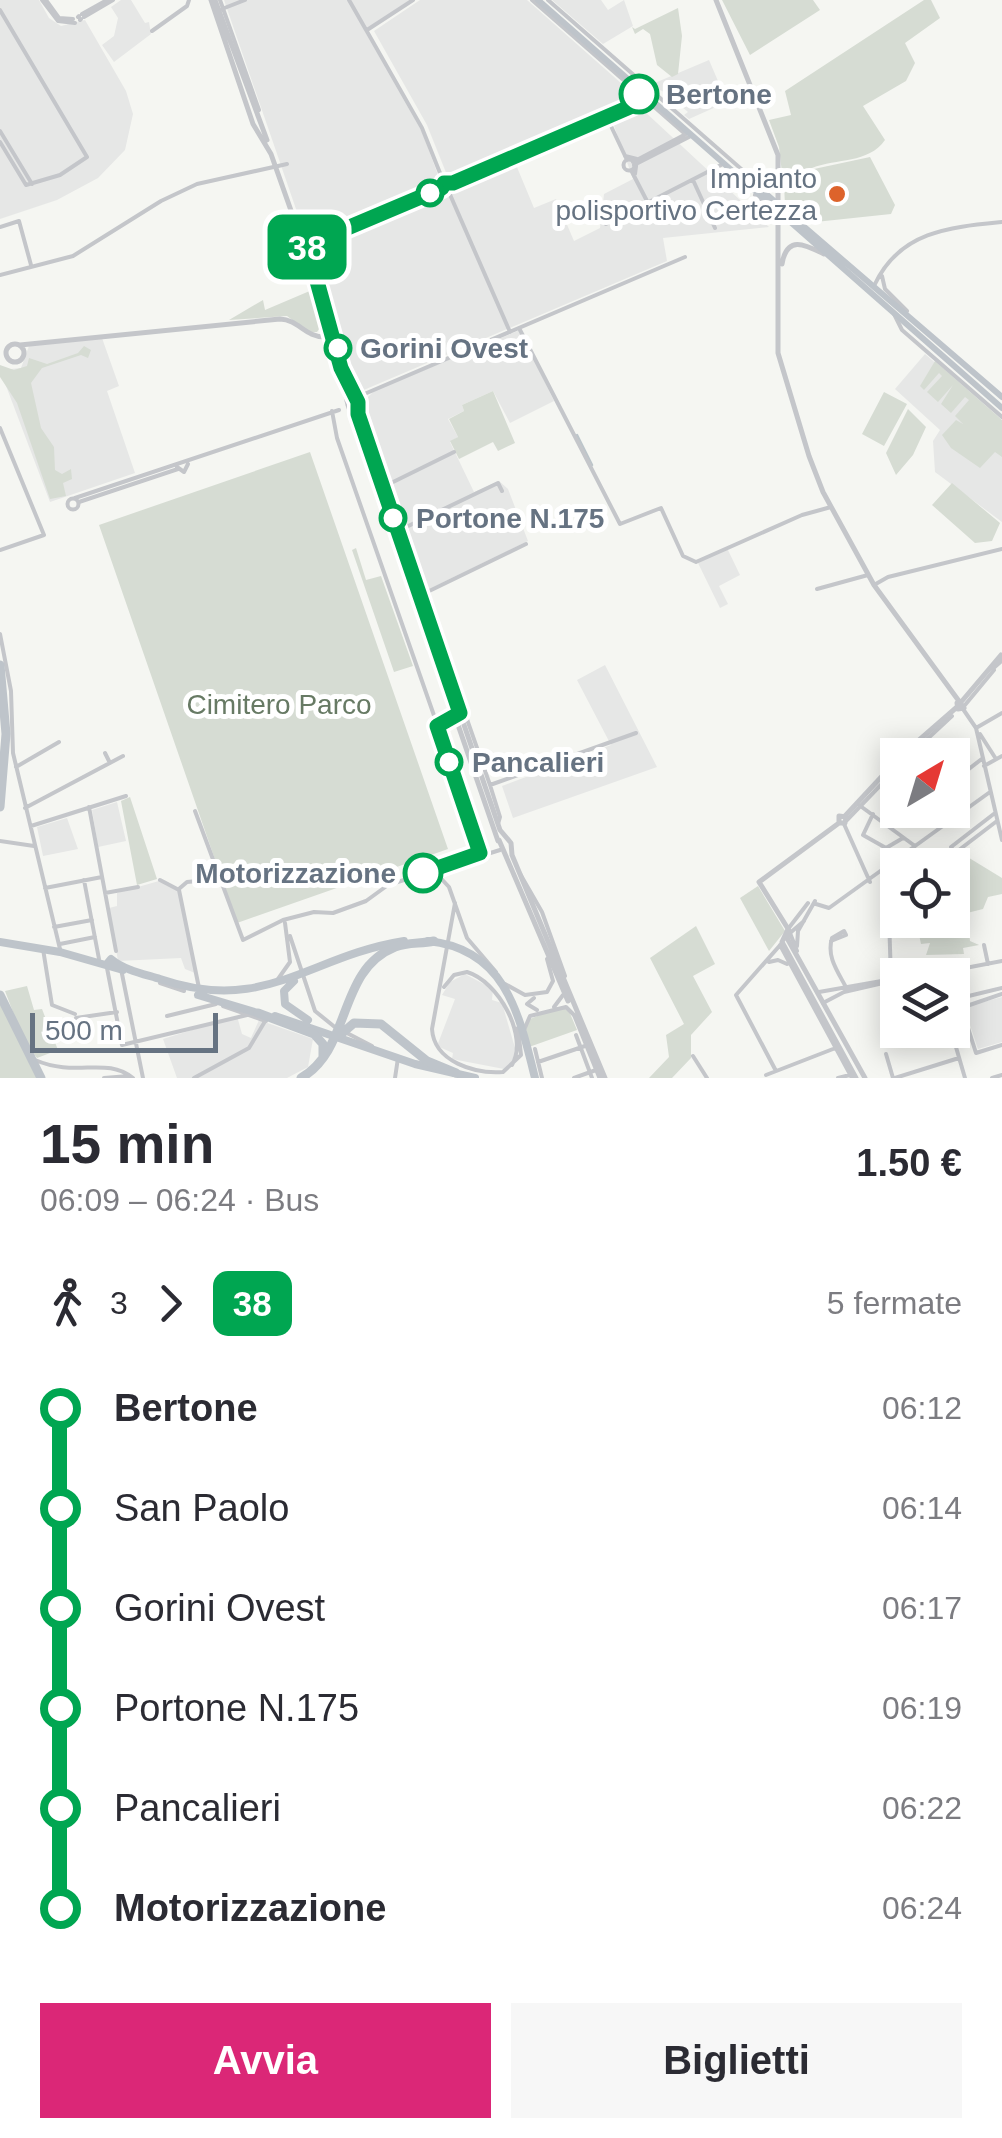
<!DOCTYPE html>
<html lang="it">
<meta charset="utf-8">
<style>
:root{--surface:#fff;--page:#f7f7f7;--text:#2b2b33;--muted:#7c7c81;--accent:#db2777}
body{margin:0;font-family:Helvetica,sans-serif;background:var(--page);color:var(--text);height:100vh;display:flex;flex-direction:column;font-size:38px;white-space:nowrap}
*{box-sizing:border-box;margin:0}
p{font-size:32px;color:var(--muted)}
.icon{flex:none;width:55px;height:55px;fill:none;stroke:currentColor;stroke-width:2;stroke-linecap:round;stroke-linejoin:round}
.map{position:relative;height:1078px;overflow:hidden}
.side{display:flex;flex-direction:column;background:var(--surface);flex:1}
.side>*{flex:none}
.badge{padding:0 20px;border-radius:15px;font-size:35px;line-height:65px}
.needle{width:65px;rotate:38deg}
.tools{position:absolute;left:880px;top:738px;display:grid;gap:20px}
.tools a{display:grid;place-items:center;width:90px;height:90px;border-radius:0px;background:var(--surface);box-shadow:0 5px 25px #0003;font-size:50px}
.scale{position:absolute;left:30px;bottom:25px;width:188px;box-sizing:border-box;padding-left:10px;border:5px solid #667382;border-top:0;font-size:28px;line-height:35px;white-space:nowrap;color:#667382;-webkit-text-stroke:8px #fff;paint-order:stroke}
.map>.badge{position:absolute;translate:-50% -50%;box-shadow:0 0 0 5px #fff}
.legs{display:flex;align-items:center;gap:15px;height:110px;padding:0 40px;font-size:32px}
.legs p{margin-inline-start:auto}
.overview{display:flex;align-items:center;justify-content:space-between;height:170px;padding:0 40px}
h1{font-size:55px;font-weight:600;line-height:75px}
.button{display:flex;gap:20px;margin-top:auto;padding:20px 40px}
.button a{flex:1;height:115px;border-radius:0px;background:var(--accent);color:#fff;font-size:40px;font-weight:600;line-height:115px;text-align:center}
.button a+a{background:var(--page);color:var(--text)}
ul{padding:0 40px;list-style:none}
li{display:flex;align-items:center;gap:35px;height:100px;font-size:38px}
li i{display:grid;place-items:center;width:15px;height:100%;margin:0 12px;background:currentColor}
li i::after{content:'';width:25px;height:25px;margin:-12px;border:8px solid;border-radius:50%;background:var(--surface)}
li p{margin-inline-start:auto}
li:first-child i{background:linear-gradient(#0000 50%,currentColor 0)}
li:last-child i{background:linear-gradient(currentColor 50%,#0000 0)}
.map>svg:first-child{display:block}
</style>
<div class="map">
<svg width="1002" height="1078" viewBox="0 0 1002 1078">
<rect width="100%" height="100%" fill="#f5f6f2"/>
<!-- built -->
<path fill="#e6e7e6" d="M0 0H39L49 18 61 26 85 20 126 91 133 114 125 150 98 178 57 200 0 219Z
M121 0H131L145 23 149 22 151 34 114 62 102 45 114 36 118 18 111 7Z
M224 0H410L364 30 422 132 444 191 514 160 534 208 556 199 574 241 600 228 604 194 633 179 613 123 643 110 769 227 663 238 667 261 359 392Z
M420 0H527L639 99 449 180 427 125 374 31Z
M552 0H601L608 10 624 0 633 26 603 44Z
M709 60 727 102 689 119 684 115 688 112 666 93 650 85Z
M520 330 554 401 510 423 493 391 462 405 464 411 448 419 458 437 450 442 474 492 499 481 508 489 528 541 427 590 363 402 374 391Z
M102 338 119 386 107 391 135 473 50 502 0 370 21 368 29 346Z
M925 354 1002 420V522L935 472 933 441 940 430 895 389Z
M727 548 740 575 719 586 728 604 720 608 698 563Z
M605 665 657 767 513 818 502 786 611 745 577 680Z
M117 802 126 841 98 847 92 810Z
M67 818 78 849 43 856 37 827Z
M159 881 178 890 195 973 185 969 181 958 118 961 109 908 117 906V893Z
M465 974 493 989 492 1000 502 1003 515 1048 513 1061 504 1069 452 1059 453 1053 437 1046 455 999 442 995 450 982Z
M1002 997V1042L978 1049 964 1007Z
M237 1016 242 1034 251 1038 259 1020 313 1039 308 1067 287 1078H177L163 1039Z"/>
<!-- green -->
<path fill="#d6dcd3" d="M722 0H813L820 10 750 55Z
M924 0H931L940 18 905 43 915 63 906 81 863 106 885 140C868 164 837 158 812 168 802 171 792 177 783 182L779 147 769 120 791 115 785 91Z
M678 8 682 36 678 74 672 77 657 65 650 34 643 29 635 34 632 27 635 29Z
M870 157 895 205 891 214 806 223 785 205 784 184 814 169Z
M312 290 321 326 317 332H308L287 316 229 320 263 300 265 310Z
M84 346 91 350 88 358 81 355 42 368 31 383 41 428 54 447 55 470 62 474 71 469 72 479 63 483 66 496 50 499 17 403 0 377V365L14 370 27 366 29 358 47 364 78 353Z
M935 361 1002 420V457L995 452 980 468 951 448 942 435 956 420 963 424 955 416 969 400 965 397 951 413 941 404 953 385 938 402 927 392 942 376 939 373 924 390 920 386Z
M493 391 515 443 498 451 493 442 459 459 450 441 458 437 449 419 464 411 462 405Z
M884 392 907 404 884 446 862 434Z
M908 409 926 427 913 455 896 475 886 453Z
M310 452 448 849 237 923 99 525Z
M952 483 1000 523 992 541 975 543 932 505Z
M356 548 366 580 381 576 413 666 394 672 352 550Z
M130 797 157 879 137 885 121 801Z
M961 853 1002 878V894L988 897 983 909 967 913 970 941 979 945 963 948 964 954 926 955 930 943 921 944 916 920H952L953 867 964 858Z
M758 886 785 931 769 951 740 898Z
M696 926 715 964 693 976 712 1012 691 1035V1058L672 1078H649L669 1057 666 1035 684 1024 650 958Z
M27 986 34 1010 42 1009 58 1050 37 1058 24 1041 5 991Z
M0 1000 38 1078H0Z
M559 1007 569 1011 577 1030 529 1047 526 1029 530 1019Z"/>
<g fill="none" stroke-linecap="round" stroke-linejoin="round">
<!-- stream -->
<path stroke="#bcc5ca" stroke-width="2.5" d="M577 435 592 465"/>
<!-- minor -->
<path stroke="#c4c6ca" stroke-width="4" d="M42 0 58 21 75 23
M46 0 59 18 73 19
M220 0 259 110
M349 0 422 128 444 183
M532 0 684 133
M548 0 763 188
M222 9 245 0
M0 10 87 157 60 175 26 185 0 142
M82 14 107 0
M78 17 79 16
M84 17 113 0
M80 20 81 19
M367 30 413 0
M152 31 187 6 189 0
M611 121 648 105
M610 124 627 160
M0 131 32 184
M625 156 637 159 635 174
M623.5 165a5.5 5.5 0 1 1 11 0a5.5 5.5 0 1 1-11 0Z
M633 162 686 134
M634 165 689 137
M631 170 649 205
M693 180 715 228
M448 190 510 332
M755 195 776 222
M606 224 721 165
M0 227 19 221 31 265
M304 246 442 188 448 190 449 185 646 100 653 92
M0 275 73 256 161 201 197 184 287 164
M882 276 885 289 907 311
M875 284C900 231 951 227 1002 222
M894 314 902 330 1002 417
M519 328 620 524 661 508 683 556 696 562 802 515 831 507
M339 341 356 398
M355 398 685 257
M357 405 490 785 500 817 498 824
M332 411 337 438 437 724
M0 428 44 535 0 550
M177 467 184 472 188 464
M387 485 454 452
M75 498 339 410
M67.5 504a5.5 5.5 0 1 1 11 0a5.5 5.5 0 1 1-11 0Z
M79 502 178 469
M402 529 498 483 502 491
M874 585 888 577 1002 549
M817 589 868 575
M423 594 526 544
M0 634 11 691 13 753 60 949
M965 705 994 670
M963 709 976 728 1002 840
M454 716 437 727 480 853
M976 728 1002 713
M980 734 996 759
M105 753 110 763
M910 755 952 716
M984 766 1002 756
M16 767 59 742
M952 782 983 758
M490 785 636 733
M859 805 915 846
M89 807 116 951
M25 808 123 756
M940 810 949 822
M946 810 953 820
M195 811 243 940 283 920 314 912 333 913 366 901 388 885 500 850
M995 813 951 847 955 853 997 821
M873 814 863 835 886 848 903 838
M847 820 898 767
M885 820 898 799
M844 824 870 882
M31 826 126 796
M0 841 34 846
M435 872 449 887 467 938 496 972
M519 872 542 912 565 976
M84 880 99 959
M160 880 179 890
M45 888 102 877
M180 888 187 882 218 879
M179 890 199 988
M105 893 138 887
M455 903 432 1029C434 1062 475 1074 503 1072L521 1055 518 1028
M816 904 829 908 990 792
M889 918 891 978
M54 927 92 920
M788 929 808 903
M290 936 315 1011 336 1028
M831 941 846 935 844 931 832 938C826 958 839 973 848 991
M60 944 95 937
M780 945 852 1078
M984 945 988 964
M797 946 798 931 815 901
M43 949 52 1005 75 1014
M797 951 790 933 804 921
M769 962 778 960 787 964
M107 968 122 1045 247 1015
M121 969 143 1078
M929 975 1002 961
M278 979 290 962 285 923
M160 983 184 991
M505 984 525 995 547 992 553 981 547 959
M444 987 454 975 467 972C498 981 529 1036 512 1065
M819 992 893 979
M534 998 527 1004 537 1010
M952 1000 1002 988
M823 1003 844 992 896 980
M223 1006 266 1021
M952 1006 958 1009 1002 994
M961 1006 976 1053 1002 1045
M554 1007 563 995
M167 1016 216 1004
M76 1018 117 1012
M524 1030 530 1016 566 1007 574 1015
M951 1030 965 1078
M345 1032 372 1046
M576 1035 592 1078
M909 1040 939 1030
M535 1049 542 1078
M886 1054 893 1078
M693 1056 707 1078
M35 1060C77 1078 105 1056 133 1078
M538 1062 585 1046
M776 1071 736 995 782 943
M766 1075 833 1049
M104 1078 129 1076
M194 1078 249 1048 267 1018
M395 1078 398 1058
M574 1078 596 1070
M838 1078 850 1075
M895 1078 959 1058
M992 1078 1002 1075"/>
<!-- tertiary -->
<path stroke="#c4c6ca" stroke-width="5" d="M211 0 253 124 271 154 317 284 327 317 324 335 334 344 348 405 498 841
M215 0 267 140
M716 0 778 155V353L809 456 823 492 874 585 964 708 958 709 957 703
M782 264C787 234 806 245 824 254
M330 320 338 347
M6 353a9 9 0 1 1 18 0a9 9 0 1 1-18 0Z
M20 345 280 319C299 320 305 337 325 337
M345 380 346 370
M347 401 353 398 362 427 500 830 511 843 512 855 605 1078
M993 668 1002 660
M962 701 1001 655
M902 755 957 707
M839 816 846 817 845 823H839Z
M845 816 898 759
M839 823 759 882 790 932 787 938 865 1078
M499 840 568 1001
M788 929 782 942 856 1078
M575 1016 600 1078"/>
<!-- secondary -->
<path stroke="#bec4ca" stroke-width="6" d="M538 0 1002 408
M759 188 1002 397"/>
<!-- primary -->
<path stroke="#bec4ca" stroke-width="8" d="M428 941C506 949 519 1014 535 1078
M0 942 60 952 123 970
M106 965 111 959C124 970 144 974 160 979 265 1015 309 956 404 941
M294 981 284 991 285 1004 308 1020
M198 995 261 1014
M275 1016 415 1064 475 1078"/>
<!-- motorway -->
<path stroke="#bec4ca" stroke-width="9" d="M0 665 6 734 0 807
M0 995 41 1078
M258 1013 314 1034 323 1044V1057
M340 1035 354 1023 381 1024 427 1061 456 1073
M301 1078C352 1049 337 970 395 947 408 942 421 944 434 941"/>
</g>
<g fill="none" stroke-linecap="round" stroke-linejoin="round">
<defs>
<path id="line-1" d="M423 873 480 853 437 726 460 713 358 414V402L341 368 307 245 442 188 444 183H453L646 100 639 94"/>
</defs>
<!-- line-1 casing -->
<use href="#line-1" stroke="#fff" stroke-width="22"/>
<!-- line-1 -->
<use href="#line-1" stroke="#00a651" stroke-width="15"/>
</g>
<!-- markers -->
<g fill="#fff" stroke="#00a651" stroke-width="5">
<circle cx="639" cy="94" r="18"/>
<circle cx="430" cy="193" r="12"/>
<circle cx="338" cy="348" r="12"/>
<circle cx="393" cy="518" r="12"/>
<circle cx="449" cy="762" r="12"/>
<circle cx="423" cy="873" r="18"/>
</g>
<circle fill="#dd632b" stroke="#fff" stroke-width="4" cx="837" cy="194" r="10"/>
<g text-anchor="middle" stroke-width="10" stroke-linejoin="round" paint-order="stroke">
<!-- stop labels -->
<g font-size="28" font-weight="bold" fill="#667382" stroke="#fff" text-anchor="start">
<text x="666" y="104">Bertone</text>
<text x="360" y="358">Gorini Ovest</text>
<text x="416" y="528">Portone N.175</text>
<text x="472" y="772">Pancalieri</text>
<text x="396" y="883" text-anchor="end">Motorizzazione</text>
</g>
<!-- poi labels -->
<g font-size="28" fill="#667382" stroke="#fff" text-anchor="end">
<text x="817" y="188">Impianto<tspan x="817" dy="32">polisportivo Certezza</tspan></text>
</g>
<!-- park labels -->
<g font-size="28" fill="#677a64" stroke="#fff">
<text x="279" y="714">Cimitero Parco</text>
</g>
</g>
</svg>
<div class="tools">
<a><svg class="needle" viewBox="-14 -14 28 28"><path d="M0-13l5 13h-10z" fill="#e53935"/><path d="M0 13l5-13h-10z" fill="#7c7c81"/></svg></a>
<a><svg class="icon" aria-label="locate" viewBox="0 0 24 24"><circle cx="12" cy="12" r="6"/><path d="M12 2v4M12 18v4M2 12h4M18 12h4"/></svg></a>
<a><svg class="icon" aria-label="layers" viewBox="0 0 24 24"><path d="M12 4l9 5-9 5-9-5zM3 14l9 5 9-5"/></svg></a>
</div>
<div class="scale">500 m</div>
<b class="badge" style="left:307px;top:247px;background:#00a651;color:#fff">38</b>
</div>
<section class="side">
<div class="overview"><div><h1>15 min</h1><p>06:09 – 06:24 · Bus</p></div><b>1.50 €</b></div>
<div class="legs"><svg class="icon" aria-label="walk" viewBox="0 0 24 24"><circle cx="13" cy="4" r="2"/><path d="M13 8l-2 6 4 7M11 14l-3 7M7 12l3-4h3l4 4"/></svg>3<svg class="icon" aria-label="forward" viewBox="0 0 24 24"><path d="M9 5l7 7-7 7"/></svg><b class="badge" style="background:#00a651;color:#fff">38</b><p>5 fermate</p></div>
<ul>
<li><i style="color:#00a651"></i><b>Bertone</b><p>06:12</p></li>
<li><i style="color:#00a651"></i><span>San Paolo</span><p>06:14</p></li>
<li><i style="color:#00a651"></i><span>Gorini Ovest</span><p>06:17</p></li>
<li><i style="color:#00a651"></i><span>Portone N.175</span><p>06:19</p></li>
<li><i style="color:#00a651"></i><span>Pancalieri</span><p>06:22</p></li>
<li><i style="color:#00a651"></i><b>Motorizzazione</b><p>06:24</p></li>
</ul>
<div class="button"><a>Avvia</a><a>Biglietti</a></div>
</section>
